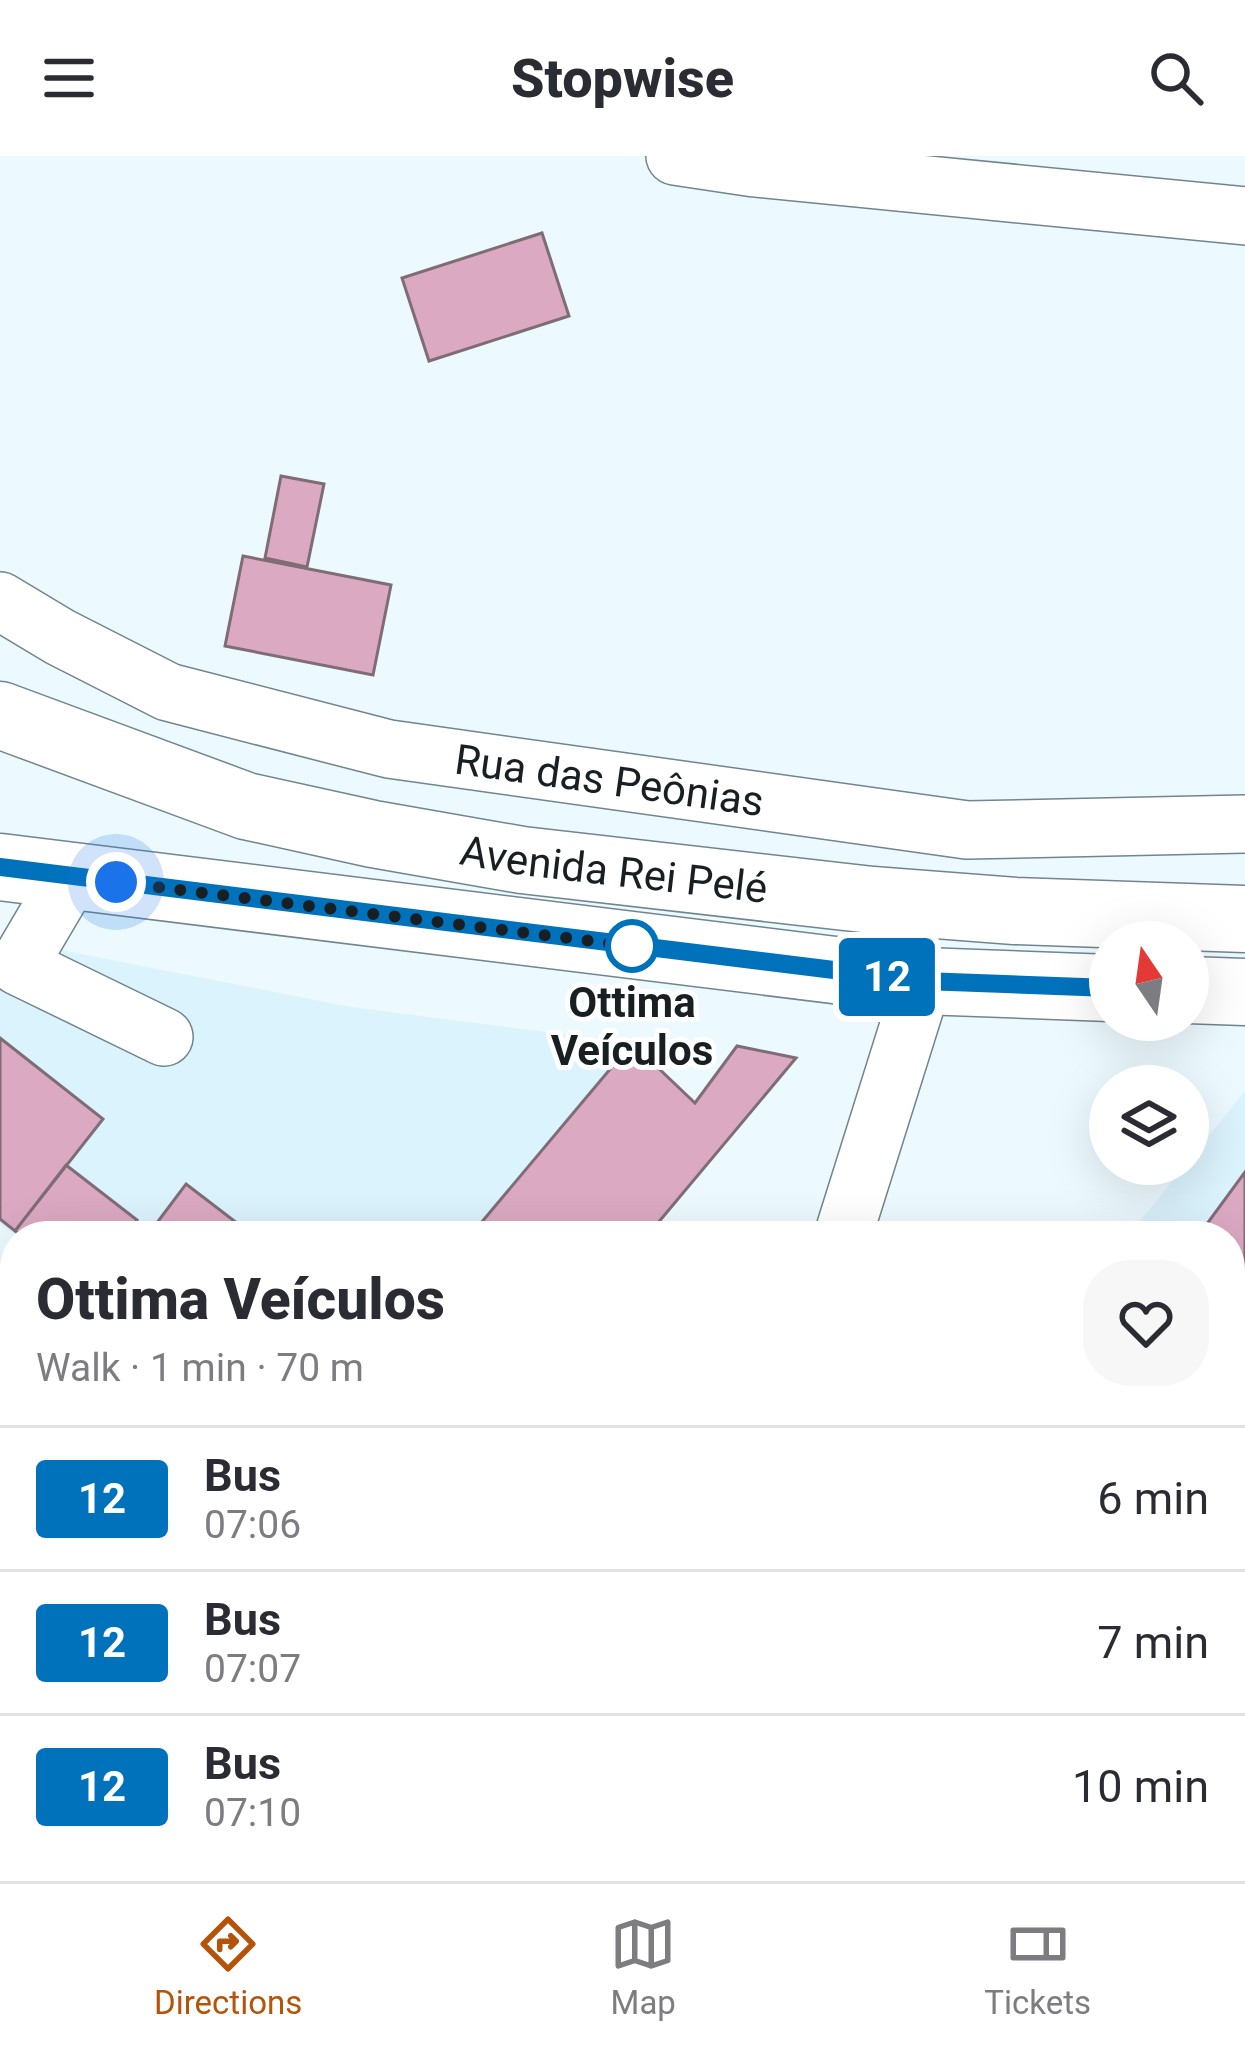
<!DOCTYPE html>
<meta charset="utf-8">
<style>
:root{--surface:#fff;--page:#f7f7f7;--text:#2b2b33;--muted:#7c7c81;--line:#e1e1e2;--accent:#b45309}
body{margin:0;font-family:Roboto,sans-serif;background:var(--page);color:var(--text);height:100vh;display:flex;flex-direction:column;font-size:45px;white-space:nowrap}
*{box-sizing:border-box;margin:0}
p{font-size:39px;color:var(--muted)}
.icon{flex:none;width:66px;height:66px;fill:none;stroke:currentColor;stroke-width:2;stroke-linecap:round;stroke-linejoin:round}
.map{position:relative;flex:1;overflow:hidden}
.details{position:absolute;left:0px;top:1065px;width:1245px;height:660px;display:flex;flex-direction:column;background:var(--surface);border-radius:48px 48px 0 0;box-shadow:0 12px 48px #0002}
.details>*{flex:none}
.badge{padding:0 24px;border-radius:9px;font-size:42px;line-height:78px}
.needle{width:78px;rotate:347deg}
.fabs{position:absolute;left:1089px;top:765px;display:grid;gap:24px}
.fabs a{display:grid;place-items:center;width:120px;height:120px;border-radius:50%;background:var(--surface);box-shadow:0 12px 48px #0002;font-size:60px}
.you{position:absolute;width:60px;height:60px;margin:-30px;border:9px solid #fff;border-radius:50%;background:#1a73e8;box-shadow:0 0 0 18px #1a73e833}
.map>.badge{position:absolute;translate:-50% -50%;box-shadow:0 0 0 6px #fff}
.round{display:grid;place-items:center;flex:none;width:126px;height:126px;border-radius:48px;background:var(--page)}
.summary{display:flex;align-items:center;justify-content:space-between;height:204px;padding:0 36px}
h1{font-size:57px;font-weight:800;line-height:90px}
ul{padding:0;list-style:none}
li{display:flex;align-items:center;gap:36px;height:144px;padding:0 36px;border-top:3px solid var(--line)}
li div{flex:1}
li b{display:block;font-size:45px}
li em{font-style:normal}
li .badge{min-width:132px;font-weight:700;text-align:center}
header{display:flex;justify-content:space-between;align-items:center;height:156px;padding:0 36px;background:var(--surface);font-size:54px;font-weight:800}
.tab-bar{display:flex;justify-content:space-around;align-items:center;height:168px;border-top:3px solid var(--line);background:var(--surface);font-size:33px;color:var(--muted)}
.tab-bar a{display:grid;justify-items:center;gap:6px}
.tab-bar .current{color:var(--accent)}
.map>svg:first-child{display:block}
</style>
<header><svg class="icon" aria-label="menu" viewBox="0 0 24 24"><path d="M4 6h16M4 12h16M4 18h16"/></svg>Stopwise<svg class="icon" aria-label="search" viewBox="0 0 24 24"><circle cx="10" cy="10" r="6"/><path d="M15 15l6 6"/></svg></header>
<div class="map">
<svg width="1245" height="1725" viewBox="0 0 1245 1725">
<rect width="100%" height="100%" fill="#ecf9fe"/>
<!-- built -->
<path fill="#dbf3fd" d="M0 782 350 851 632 887 470 1080H17L0 1068Z
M1245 935V1323L1239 1333 1230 1327V1080H1128Z"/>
<!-- building -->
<path fill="#dba9c2" stroke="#7f6d75" stroke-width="3" d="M542 77 569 160 429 205 402 122Z
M281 320 324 328 307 411 265 402Z
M243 400 391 429 373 519 225 490Z
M0 882 103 963 15 1075 0 1063Z
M632 887 695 947 737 890 796 902 647 1080H470Z
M66 1009 137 1064 124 1080H22L15 1075Z
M1245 1016V1214L1230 1203V1080H1198Z
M186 1028 254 1080H147Z
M1230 1235 1245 1245V1323L1239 1333 1230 1327Z
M1245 1494V1529L1230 1518V1514Z
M1230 1573 1245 1585V1655L1230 1643Z
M451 1710H515L504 1725H439Z
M796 1710H841L861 1725H784Z
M1110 1710H1114L1134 1725H1098Z
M1178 1710H1213L1202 1725Z"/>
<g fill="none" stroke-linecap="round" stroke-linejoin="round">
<defs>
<g id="minor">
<path d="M675 0 755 12 1245 60"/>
<path id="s1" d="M0 445 60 481 168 536 389 593 967 674 1245 668"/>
<path d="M71 720 18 810 164 881"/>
<path d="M843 1080 923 825"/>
<path d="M1230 1371 1245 1352"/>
<path d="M0 1505 15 1517"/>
<path d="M272 1710 292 1725"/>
<path d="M957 1725 969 1710"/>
</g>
<g id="major">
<path id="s2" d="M0 559 246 650 373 678 522 704 872 744 1015 755 1245 763"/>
<path d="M0 711 923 825 1110 832"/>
<path d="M1188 834 1245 836"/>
</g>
</defs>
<!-- minor casing -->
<use href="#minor" stroke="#71858d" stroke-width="60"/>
<!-- major casing -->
<use href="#major" stroke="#71858d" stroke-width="69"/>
<!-- minor -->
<use href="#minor" stroke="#fff" stroke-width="57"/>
<!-- major -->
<use href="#major" stroke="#fff" stroke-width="66"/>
</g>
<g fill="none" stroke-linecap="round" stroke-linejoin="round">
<defs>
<path id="line" d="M0 711 923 825 1110 832"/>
</defs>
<!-- line casing -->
<use href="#line" stroke="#fff" stroke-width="27"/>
<!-- line -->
<use href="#line" stroke="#0072bc" stroke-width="18"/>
<!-- walk -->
<path stroke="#181f23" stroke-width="12" stroke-dasharray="0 21.6" d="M116 726 632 790"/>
</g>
<!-- markers -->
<circle fill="#fff" stroke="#0072bc" stroke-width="6" cx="632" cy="790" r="24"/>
<g text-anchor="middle" stroke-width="10" stroke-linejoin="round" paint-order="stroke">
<!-- street labels -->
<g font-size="42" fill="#181f23" stroke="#fff">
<text dy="15" stroke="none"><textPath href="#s1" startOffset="642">Rua das Peônias</textPath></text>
<text dy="15" stroke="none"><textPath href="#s2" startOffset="636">Avenida Rei Pelé</textPath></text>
</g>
<!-- stop labels -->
<g font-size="42" font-weight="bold" fill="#181f23" stroke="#fff">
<text x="632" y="861">Ottima<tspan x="632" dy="48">Veículos</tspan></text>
</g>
</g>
</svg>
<div class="fabs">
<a><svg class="needle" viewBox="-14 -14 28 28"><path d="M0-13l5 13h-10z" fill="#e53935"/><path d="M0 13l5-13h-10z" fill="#7c7c81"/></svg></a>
<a><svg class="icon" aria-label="layers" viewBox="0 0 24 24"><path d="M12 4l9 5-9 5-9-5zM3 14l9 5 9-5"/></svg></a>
</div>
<div class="you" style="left:116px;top:726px"></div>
<b class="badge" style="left:887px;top:821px;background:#0072bc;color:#fff">12</b>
<section class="details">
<div class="summary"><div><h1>Ottima Veículos</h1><p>Walk · 1 min · 70 m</p></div><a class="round"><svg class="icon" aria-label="heart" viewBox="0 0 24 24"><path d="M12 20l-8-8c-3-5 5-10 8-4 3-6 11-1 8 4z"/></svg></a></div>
<ul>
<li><span class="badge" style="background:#0072bc;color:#fff">12</span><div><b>Bus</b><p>07:06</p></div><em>6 min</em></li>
<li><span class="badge" style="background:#0072bc;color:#fff">12</span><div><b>Bus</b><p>07:07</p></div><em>7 min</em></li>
<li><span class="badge" style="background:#0072bc;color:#fff">12</span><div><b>Bus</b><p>07:10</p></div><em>10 min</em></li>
</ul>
</section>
</div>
<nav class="tab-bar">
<a class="current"><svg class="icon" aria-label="directions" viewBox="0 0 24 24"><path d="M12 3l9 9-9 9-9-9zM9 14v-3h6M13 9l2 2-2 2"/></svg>Directions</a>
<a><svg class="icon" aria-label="map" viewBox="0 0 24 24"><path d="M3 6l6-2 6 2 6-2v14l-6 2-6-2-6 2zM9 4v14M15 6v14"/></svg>Map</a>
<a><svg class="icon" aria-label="tickets" viewBox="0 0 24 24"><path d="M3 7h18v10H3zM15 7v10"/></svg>Tickets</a>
</nav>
